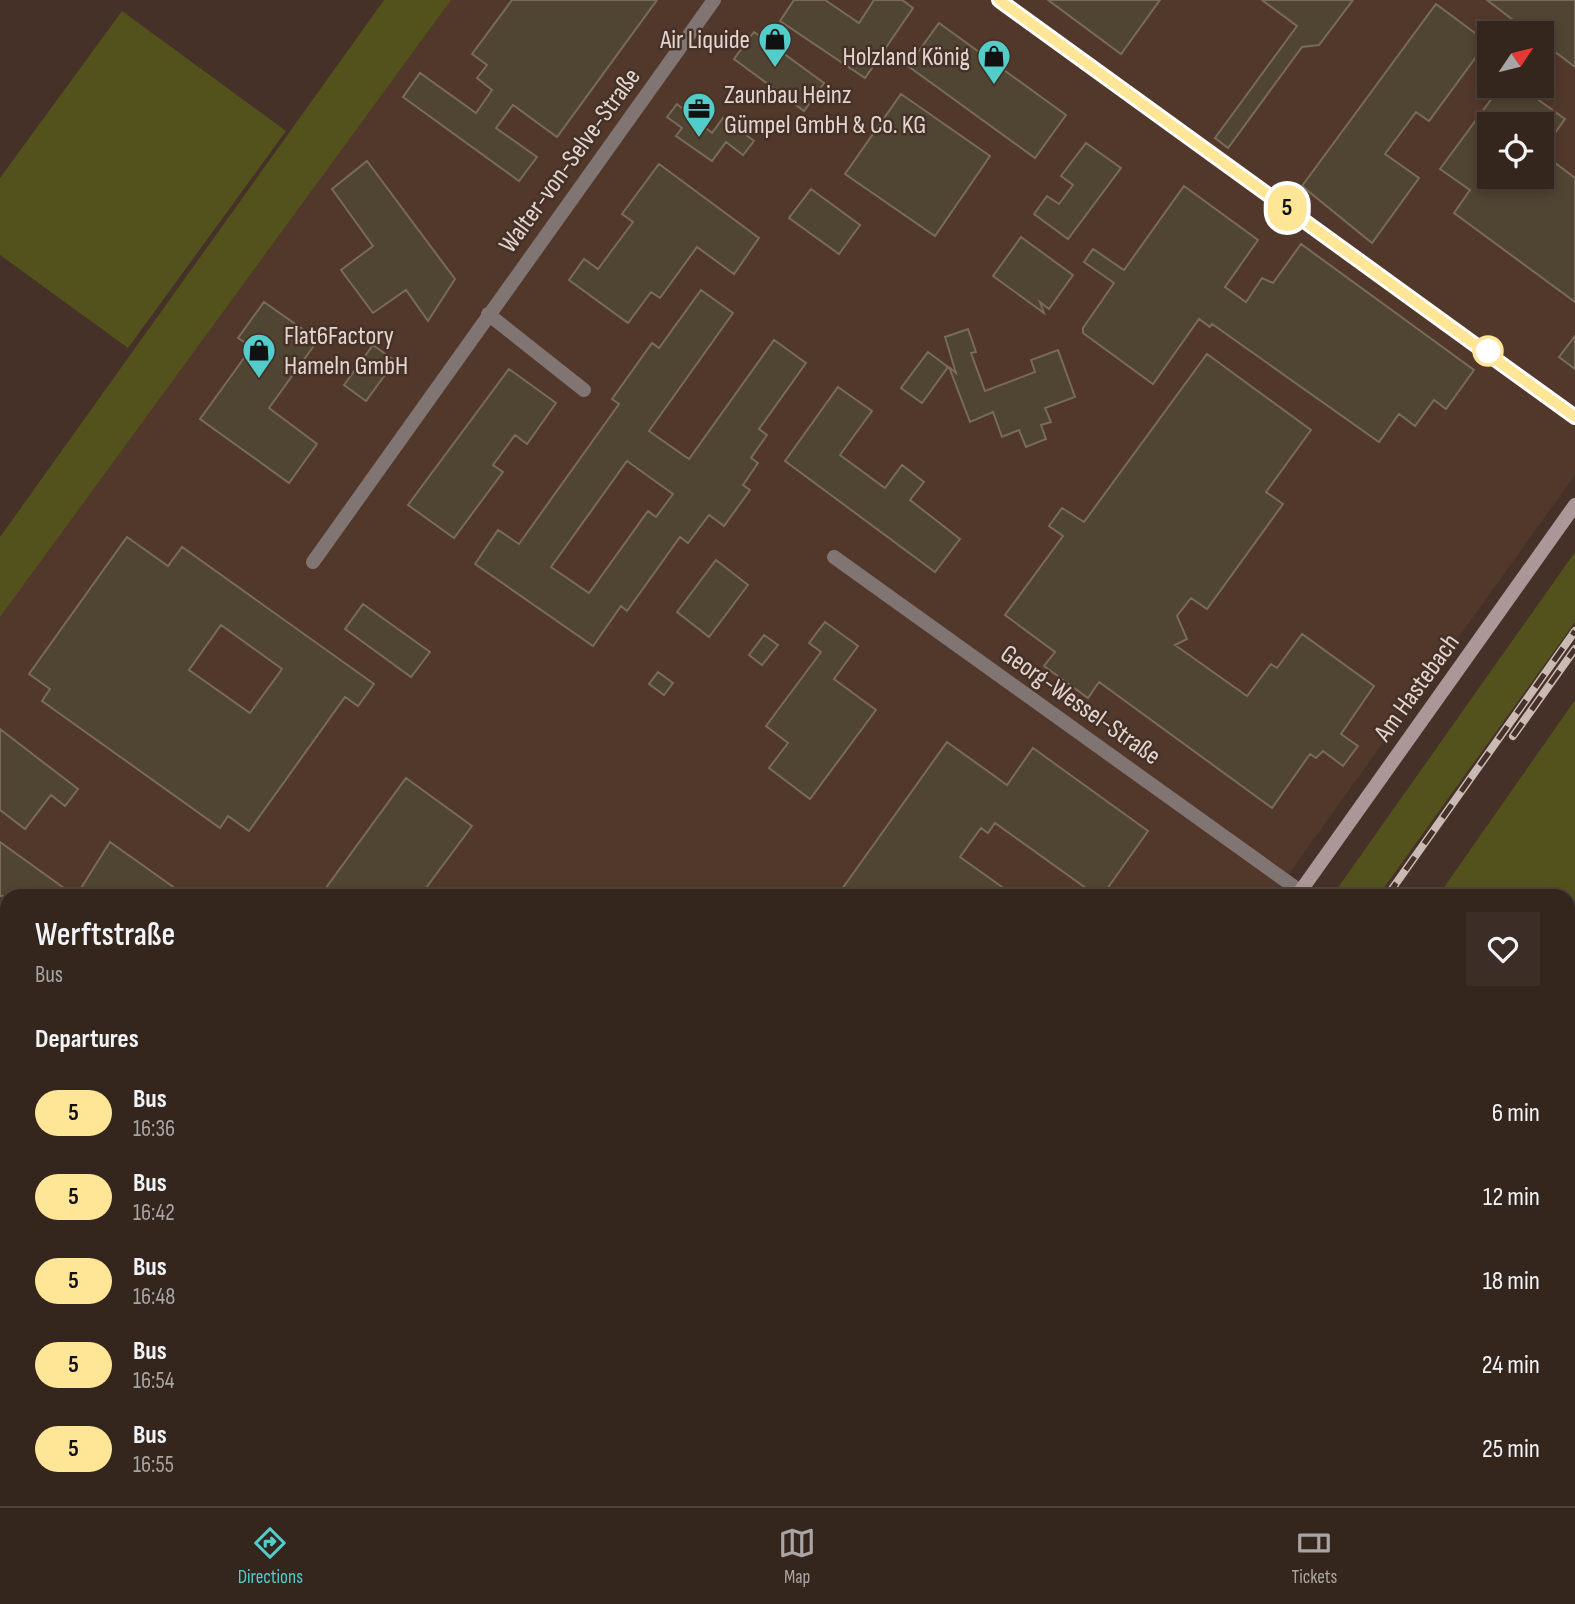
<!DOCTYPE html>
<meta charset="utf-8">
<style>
:root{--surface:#34251d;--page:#3c2d26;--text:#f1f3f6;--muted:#a9a5a4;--line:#4e423b;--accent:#53cdca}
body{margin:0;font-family:"Sofia Sans Condensed",sans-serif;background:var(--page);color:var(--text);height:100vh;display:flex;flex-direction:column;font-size:26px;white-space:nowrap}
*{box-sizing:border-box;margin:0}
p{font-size:23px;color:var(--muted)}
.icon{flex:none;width:38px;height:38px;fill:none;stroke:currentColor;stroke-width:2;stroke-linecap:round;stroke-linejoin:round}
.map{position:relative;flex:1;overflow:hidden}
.details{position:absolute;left:0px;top:889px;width:1575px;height:618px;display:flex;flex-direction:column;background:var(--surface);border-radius:21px 21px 0 0;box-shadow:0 4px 10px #0003,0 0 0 2px var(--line)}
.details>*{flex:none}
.badge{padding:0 14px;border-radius:23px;font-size:24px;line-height:46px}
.needle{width:46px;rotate:55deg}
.buttons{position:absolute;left:1477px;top:21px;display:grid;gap:14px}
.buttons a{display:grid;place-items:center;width:77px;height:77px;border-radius:0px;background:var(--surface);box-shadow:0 4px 10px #0003,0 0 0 2px var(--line);font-size:35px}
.map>.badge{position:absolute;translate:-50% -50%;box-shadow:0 0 0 4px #fff}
h2{padding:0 35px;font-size:26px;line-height:63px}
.round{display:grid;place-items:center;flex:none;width:74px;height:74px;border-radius:0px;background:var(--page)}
.summary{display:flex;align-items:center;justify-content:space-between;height:119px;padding:0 35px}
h1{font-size:33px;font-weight:600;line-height:52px}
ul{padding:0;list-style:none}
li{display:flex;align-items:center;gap:21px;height:84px;padding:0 35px}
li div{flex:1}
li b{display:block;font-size:26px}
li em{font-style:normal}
li .badge{min-width:77px;font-weight:700;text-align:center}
.tabs{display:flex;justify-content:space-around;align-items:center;height:98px;border-top:2px solid var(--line);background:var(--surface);font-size:19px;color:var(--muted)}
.tabs a{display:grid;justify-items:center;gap:4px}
.tabs .active{color:var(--accent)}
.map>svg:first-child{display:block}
</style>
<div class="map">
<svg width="1575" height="1506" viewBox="0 0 1575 1506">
<rect width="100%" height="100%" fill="#453127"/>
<!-- built -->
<path fill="#51382a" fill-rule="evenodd" d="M394 0H1575V475L1273 896H7V1039L0 1034V560ZM1489 33H1542V86H1489ZM1489 124H1542V177H1489Z"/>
<!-- green -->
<path fill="#53511c" d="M384 0H451L0 617V537Z
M122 11 286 131 128 348 0 255V178Z
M1575 552V622L1378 896H1332Z
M1575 700V1133L1568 1141V896H1438Z
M1575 1171V1500L1568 1494V1178Z
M0 1337 7 1377V1500H22L23 1506H0Z
M516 1500H646L654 1506H519Z
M801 1500H945L940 1506H800Z
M1119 1500H1235L1230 1506H1113Z"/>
<!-- forest -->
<path fill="#736f18" d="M1265 1500H1373L1369 1506H1260Z
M1400 1500H1522L1529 1506H1410Z"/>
<!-- building -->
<path fill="#504432" stroke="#786b57" stroke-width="2" fill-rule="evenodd" d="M512 0H657L557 137 513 105 496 128 537 157 519 181 403 97 420 73 476 113 492 90 477 78 487 65 472 54Z
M794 0H825L859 23 874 0H902L913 8 865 78 780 21Z
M1048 0H1160L1121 54Z
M1262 0H1353L1319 45 1302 47 1228 148 1215 138 1297 26Z
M1487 0H1575V67L1542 42V33H1530Z
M1436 4 1487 42 1429 121 1416 112 1385 154 1419 178 1372 243 1302 186Z
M939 23 1066 115 1035 158 908 66Z
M754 32 824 83 804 111 734 59Z
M1501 86H1519L1565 119 1542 151V124H1489V177H1542V153L1575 178V302L1454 213 1470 190 1440 169Z
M901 94 990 156 935 236 845 174Z
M677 104 712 133 723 118 754 141 743 155 726 142 712 161 676 136 682 128 667 117Z
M1086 143 1121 168 1068 239 1034 214 1047 196 1059 204 1073 185 1061 176Z
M367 161 455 279 428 321 406 290 373 313 341 270 373 246 332 189Z
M659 164 759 238 734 274 697 247 660 298 651 292 628 323 569 280 584 259 598 269 633 222 622 214Z
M1184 186 1258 240 1225 287 1246 302 1262 278 1273 283 1301 244 1474 370 1446 409 1434 400 1415 426 1399 414 1379 442 1212 324 1210 327 1199 319 1153 384 1083 333V328L1114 283 1084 262 1093 249 1124 270Z
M811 189 860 225 839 254 789 218Z
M1021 237 1073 275 1049 309 1040 302 1044 313 993 276Z
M701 290 733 313 649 431 689 459 774 340 806 363 759 429 767 435 751 458 758 463 743 485 750 490 724 526 709 515 688 543 680 537 627 611 621 606 593 646 475 564 498 530 519 544 619 404 612 399 652 343 659 348ZM627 461 673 494 656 517 648 511 589 593 551 567Z
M264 302 318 340 269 408 317 444 289 483 200 419 252 347 238 338Z
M968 329 976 352 971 353 985 391 1035 372 1031 360 1058 350 1075 397 1045 408 1051 422 1041 425 1046 439 1026 447 1019 430 1002 437 993 412 970 422 949 367 956 373 945 337Z
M1575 336V369L1559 357Z
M373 345 395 361 366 401 344 385Z
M928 352 948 367 922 403 901 388Z
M1207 354 1311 430 1266 492 1283 504 1207 609 1191 598 1177 616 1187 639 1175 645 1247 696 1271 664 1277 668 1302 634 1374 686 1341 734 1358 746 1343 766 1323 751 1316 758 1310 754 1272 808 1099 682 1088 698 1044 666 1055 652 1005 615 1063 536 1049 526 1062 508 1084 522Z
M509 369 556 403 527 444 515 435 493 465 503 472 454 538 408 505Z
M838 387 872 411 840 455 885 488 902 465 924 482 910 500 960 539 935 572 785 461Z
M127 537 168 566 182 547 374 684 358 706 345 697 249 831 228 816 220 828 42 701 50 689 29 674ZM221 625 282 669 250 713 189 670Z
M716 560 748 585 709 637 677 612Z
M363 604 430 652 411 677 345 629Z
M825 622 858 646 834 679 876 710 810 799 769 768 788 743 766 726 821 652 809 643Z
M764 635 778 645 762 665 749 655Z
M658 672 673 683 664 695 649 684Z
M0 729 78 789 65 806 51 795 25 829 0 810Z
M947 742 1007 785 1033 748 1148 831 1102 896H1097L995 823 988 833 981 828 960 857 1002 887 995 896H837Z
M406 778 472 826 420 896H320Z
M0 842 75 896H0Z
M110 842 186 896H76Z"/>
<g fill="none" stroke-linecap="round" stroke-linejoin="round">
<!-- street -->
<path stroke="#817574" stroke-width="14" d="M488 314 584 390
M834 557 1300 891
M313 562 714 0
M647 1500 655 1506"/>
<!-- secondary -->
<path stroke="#ab9797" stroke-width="14" d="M999 0 1575 417
M1297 896 1575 505
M1568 1141 1575 1133
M730 1506 735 1500
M1232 1506 1236 1500"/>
<defs>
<path id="rail" d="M1513 736 1575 649
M1387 896 1575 631
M966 1506 971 1500"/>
</defs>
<!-- rail casing -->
<use href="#rail" stroke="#c9bab4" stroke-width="8"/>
<!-- rail -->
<use href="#rail" stroke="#453127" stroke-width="5" stroke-dasharray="16" stroke-linecap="butt"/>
</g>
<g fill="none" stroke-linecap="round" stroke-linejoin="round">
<defs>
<path id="line" d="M999 0 1575 417"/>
</defs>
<!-- line casing -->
<use href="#line" stroke="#fff" stroke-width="16"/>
<!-- line -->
<use href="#line" stroke="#ffe596" stroke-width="10"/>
</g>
<!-- icons -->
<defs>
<symbol id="shop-pin" viewBox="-11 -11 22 30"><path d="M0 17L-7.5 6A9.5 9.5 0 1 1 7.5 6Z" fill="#53cdca" stroke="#453127"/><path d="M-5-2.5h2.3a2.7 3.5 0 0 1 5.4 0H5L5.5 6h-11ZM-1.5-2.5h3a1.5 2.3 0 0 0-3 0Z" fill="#111"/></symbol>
<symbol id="office-pin" viewBox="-11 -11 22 30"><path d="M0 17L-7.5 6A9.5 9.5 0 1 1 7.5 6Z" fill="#53cdca" stroke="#453127"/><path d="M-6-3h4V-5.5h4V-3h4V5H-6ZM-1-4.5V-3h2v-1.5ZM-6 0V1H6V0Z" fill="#111"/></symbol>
</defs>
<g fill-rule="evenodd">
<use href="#shop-pin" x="756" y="20" width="38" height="52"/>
<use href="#shop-pin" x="975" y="37" width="38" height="52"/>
<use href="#office-pin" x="680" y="90" width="38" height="52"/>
<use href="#shop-pin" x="240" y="331" width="38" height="52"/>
</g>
<!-- markers -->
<circle fill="#fff" stroke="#ffe596" stroke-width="3.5" cx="1488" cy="351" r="14"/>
<g text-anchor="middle" stroke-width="5" stroke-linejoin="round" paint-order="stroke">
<!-- poi labels -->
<g font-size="26" fill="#e2d5cf" stroke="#453127" text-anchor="end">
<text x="750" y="48">Air Liquide</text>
<text x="970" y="65">Holzland König</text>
<text x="724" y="103" text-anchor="start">Zaunbau Heinz<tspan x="724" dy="30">Gümpel GmbH &amp; Co. KG</tspan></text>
<text x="284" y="344" text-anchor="start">Flat6Factory<tspan x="284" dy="30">Hameln GmbH</tspan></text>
</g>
<!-- street labels -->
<g font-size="26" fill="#e2d5cf" stroke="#453127">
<text transform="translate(569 160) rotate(-54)" y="9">Walter-von-Selve-Straße</text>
<text transform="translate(1416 687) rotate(-54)" y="9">Am Hastebach</text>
<text transform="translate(1081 704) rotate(35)" y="9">Georg-Wessel-Straße</text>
</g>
</g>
</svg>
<div class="buttons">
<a><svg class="needle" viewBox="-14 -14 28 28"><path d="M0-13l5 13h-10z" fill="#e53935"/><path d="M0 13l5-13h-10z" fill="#a9a5a4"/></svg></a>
<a><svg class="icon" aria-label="locate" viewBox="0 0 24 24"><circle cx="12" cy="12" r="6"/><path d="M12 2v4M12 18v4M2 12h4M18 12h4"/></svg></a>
</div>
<b class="badge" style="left:1287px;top:208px;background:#ffe596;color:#111">5</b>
<section class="details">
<div class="summary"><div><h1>Werftstraße</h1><p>Bus</p></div><a class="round"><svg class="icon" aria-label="heart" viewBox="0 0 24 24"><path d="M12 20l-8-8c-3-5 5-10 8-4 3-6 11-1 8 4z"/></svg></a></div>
<h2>Departures</h2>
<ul>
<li><span class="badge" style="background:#ffe596;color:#111">5</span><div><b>Bus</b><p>16:36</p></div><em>6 min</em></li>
<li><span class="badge" style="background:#ffe596;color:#111">5</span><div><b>Bus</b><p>16:42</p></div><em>12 min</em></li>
<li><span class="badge" style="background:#ffe596;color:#111">5</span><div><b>Bus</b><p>16:48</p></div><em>18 min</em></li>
<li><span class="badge" style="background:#ffe596;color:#111">5</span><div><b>Bus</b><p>16:54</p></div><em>24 min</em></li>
<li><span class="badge" style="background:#ffe596;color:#111">5</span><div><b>Bus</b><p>16:55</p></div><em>25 min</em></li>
</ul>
</section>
</div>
<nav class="tabs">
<a class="active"><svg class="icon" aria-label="directions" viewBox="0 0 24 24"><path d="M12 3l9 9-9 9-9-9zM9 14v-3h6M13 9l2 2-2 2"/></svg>Directions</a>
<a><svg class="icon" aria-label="map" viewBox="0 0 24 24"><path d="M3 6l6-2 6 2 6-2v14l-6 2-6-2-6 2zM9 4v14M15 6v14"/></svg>Map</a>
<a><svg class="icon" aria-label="tickets" viewBox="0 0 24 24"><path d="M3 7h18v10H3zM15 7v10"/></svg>Tickets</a>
</nav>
